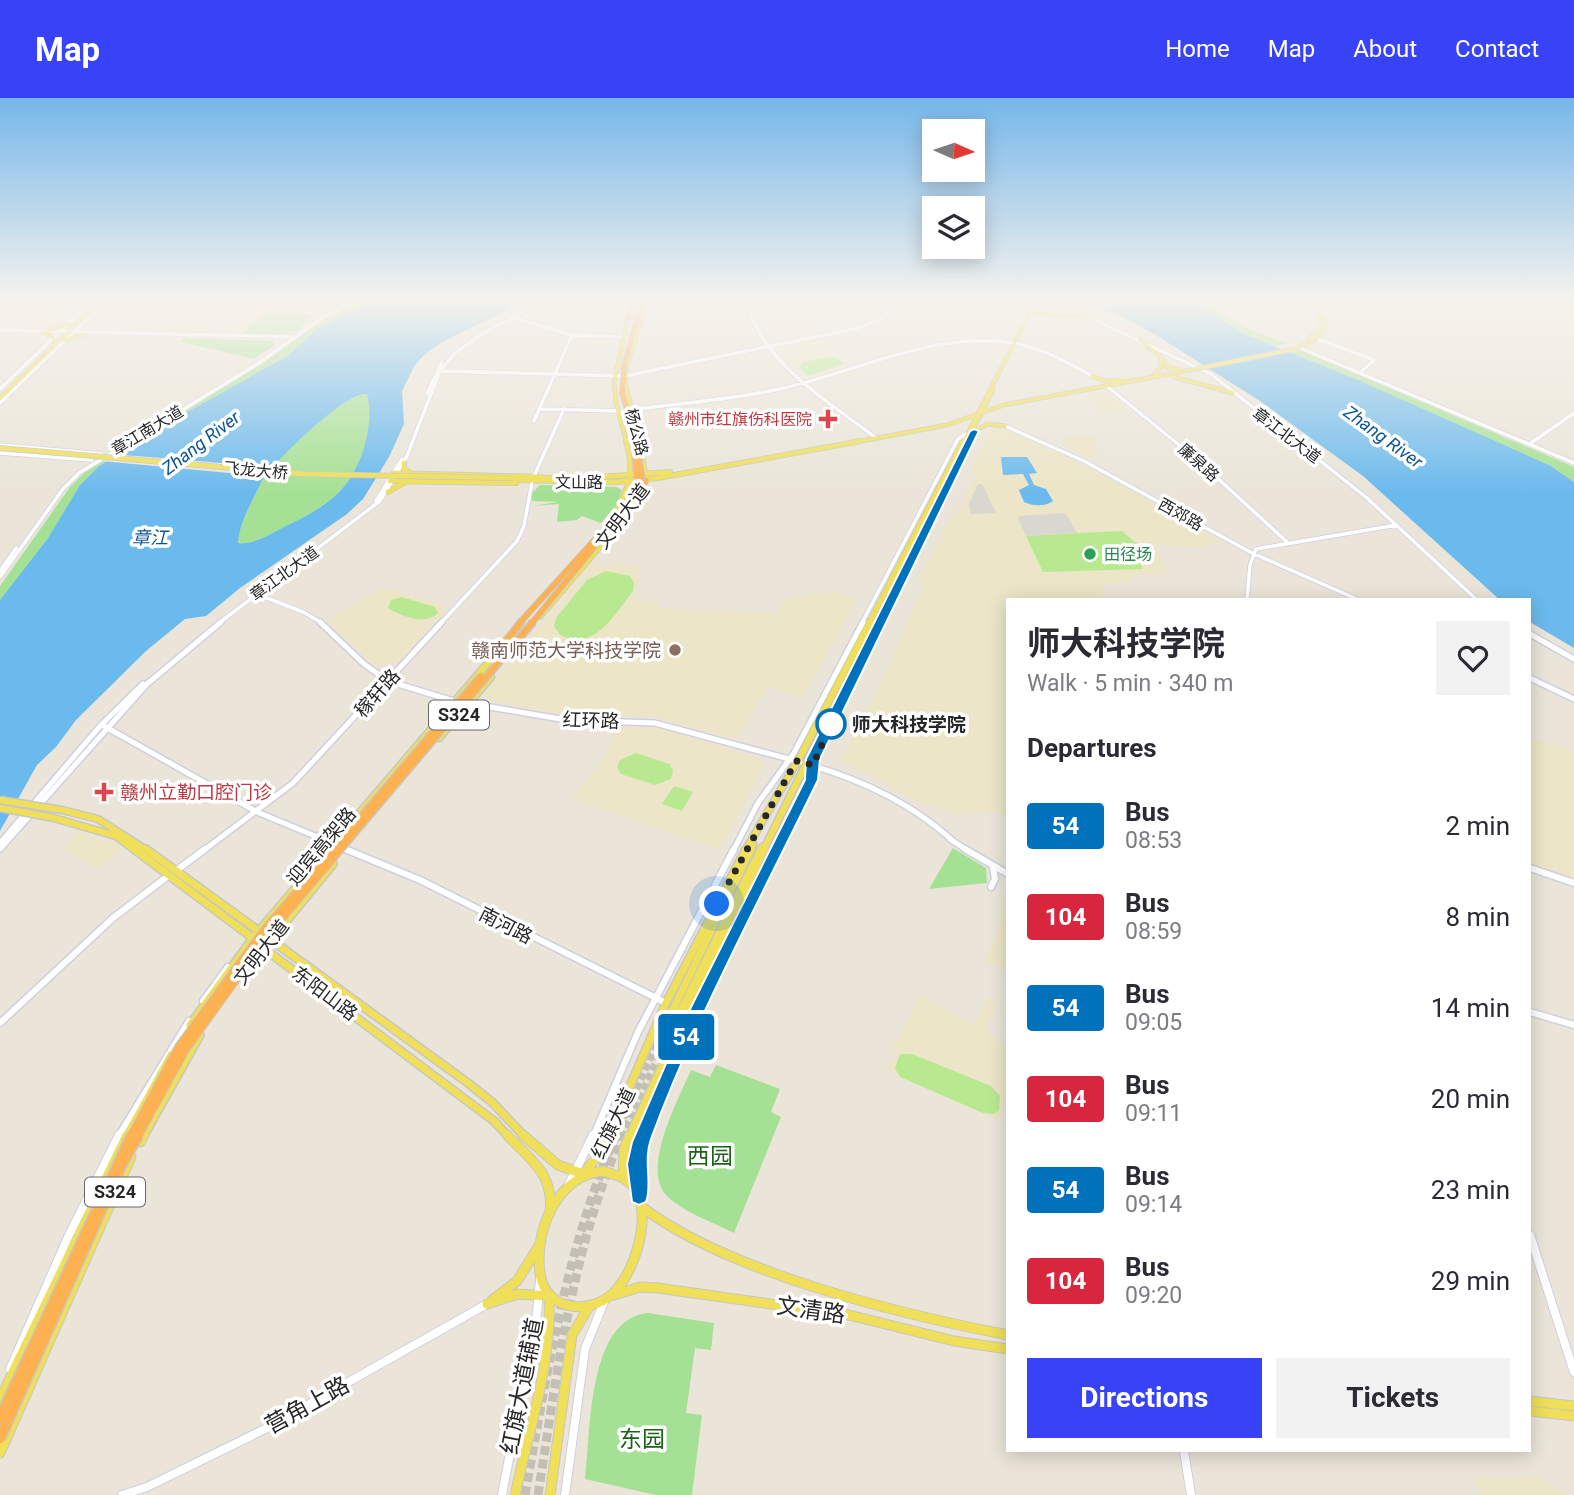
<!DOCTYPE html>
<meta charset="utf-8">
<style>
:root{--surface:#fff;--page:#f2f2f3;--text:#2b2b33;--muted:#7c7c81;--accent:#3843f8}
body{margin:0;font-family:Roboto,"Noto Sans SC",sans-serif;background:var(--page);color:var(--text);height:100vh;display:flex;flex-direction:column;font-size:26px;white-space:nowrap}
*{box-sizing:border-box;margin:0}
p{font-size:23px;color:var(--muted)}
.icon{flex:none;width:38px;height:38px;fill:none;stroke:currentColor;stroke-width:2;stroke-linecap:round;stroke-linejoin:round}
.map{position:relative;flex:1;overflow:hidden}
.drawer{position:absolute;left:1006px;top:500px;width:525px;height:854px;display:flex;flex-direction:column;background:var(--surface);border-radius:0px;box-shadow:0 4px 18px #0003}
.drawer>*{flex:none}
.badge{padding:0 14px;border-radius:5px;font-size:24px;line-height:46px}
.needle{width:46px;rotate:93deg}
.controls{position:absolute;left:922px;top:21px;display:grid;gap:14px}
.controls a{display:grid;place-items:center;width:63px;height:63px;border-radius:0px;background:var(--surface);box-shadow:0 4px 18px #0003;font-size:35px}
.you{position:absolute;width:35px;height:35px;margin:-18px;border:5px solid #fff;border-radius:50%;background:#1a73e8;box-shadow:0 0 0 10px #1a73e833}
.map>.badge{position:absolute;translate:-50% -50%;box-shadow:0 0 0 4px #fff}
h2{padding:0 21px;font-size:26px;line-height:63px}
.round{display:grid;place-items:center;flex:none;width:74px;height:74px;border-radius:0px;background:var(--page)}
.head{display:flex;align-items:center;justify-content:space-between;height:119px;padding:0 21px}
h1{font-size:33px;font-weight:700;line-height:52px}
.action{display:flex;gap:14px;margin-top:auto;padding:14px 21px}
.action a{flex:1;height:80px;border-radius:0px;background:var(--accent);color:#fff;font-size:28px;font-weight:700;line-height:80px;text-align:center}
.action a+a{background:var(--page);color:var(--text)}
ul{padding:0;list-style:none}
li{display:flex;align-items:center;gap:21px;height:91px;padding:0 21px}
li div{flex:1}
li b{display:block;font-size:26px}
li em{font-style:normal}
li .badge{min-width:77px;font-weight:700;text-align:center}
header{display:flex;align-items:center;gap:42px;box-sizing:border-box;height:98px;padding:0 35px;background:var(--accent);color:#fff}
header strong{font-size:33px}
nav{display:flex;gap:38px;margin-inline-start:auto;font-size:24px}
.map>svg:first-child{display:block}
</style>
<header>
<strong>Map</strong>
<nav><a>Home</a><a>Map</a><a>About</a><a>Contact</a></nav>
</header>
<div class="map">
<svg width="1574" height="1397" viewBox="0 0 1574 1397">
<rect width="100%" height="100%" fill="#eae5d8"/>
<!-- education -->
<path fill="#ece5c7" d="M0 200H41L22 219 62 218 47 230 0 229Z
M116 200H353L337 208 320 211 307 220 308 223 299 232 280 237 241 236 222 228 220 223 209 224 206 234 87 230Z
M819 240 839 257 848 269 805 278 789 262 790 260 777 251Z
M1104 292 1131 314H1101L1084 293Z
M1002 329 1099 375 1219 442 1206 450 1156 447 1167 476 1132 477 1129 485 1103 487V502H1008V718L989 714 959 717 912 700 861 672 839 664 865 619 925 486 918 484 947 426 954 422 951 416 958 417 976 376 971 372 989 330Z
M1062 338 1094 339 1098 359 1083 358 1065 348Z
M590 467 641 468 636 503H658V510L779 515 784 501 832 493 857 501 803 599 768 588 737 641 652 619 561 616 489 603 484 596Z
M377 492H393L449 509 399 564 373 567 327 523Z
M619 627 652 628 762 661 764 667 723 747 717 751 572 701 606 657Z
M1530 640 1574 653V781L1530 766Z
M77 734 108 744 123 751 98 771 63 751Z
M1003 799H1008V874L985 862 999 832Z
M920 898 975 927 987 899 998 904 987 932 1008 949V992L998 1022 883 971 894 961 895 953 892 951Z
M1536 1379 1570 1397H1481L1473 1381Z"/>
<!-- green -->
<path fill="#a5e194" d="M365 200H378L316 232 289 257 146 337 98 369 80 387 48 440 0 502V488L70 389 84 375 265 264 329 217Z
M1189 200H1199L1247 230 1288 246C1252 253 1218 217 1189 200Z
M266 215 313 216 299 232 280 237 241 236Z
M184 240 273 243 275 247 254 261 181 244Z
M1301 252 1574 369V384L1551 368 1289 256Z
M368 296C375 326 362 370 341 392 324 409 303 420 282 431 269 437 251 447 237 445 240 424 253 402 261 385 271 365 346 293 368 296Z
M540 387 616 389 622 392 617 406 601 425 582 418 577 422 557 424 559 406 532 408 558 404 532 403V395Z
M953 750 986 770 987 785 929 791Z
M716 967 780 991 771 1014 781 1019 734 1135C713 1124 685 1115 668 1099 639 1073 679 1000 691 972L710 979Z
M648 1215 714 1225 711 1252 695 1250 686 1315 702 1317 692 1397H656L585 1381C591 1335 587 1220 648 1215Z"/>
<!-- pitch -->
<path fill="#b8e990" d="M828 259 837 260 845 266 808 278 799 270 803 264Z
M1122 433 1144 452 1148 461 1141 467 1143 471 1043 474 1026 438Z
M606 473 630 478 634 485 633 493C615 516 595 554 560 537L554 528 556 520 587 482Z
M402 499 435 509 438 515C425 528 401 518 388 510L391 502Z
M636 655 669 666 673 672 671 681 655 687 621 676 617 669 620 662Z
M674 688 693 694 682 713 662 706Z
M900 956H912L991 988 1000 998 999 1012 994 1016 983 1015 900 979 895 970Z"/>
<!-- plaza -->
<path fill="#dad7cf" d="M978 386H982L996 415 971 416 969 405Z
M1066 415 1077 435 1026 438 1018 421 1020 418Z"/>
<!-- water -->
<path fill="#6bbaed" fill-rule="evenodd" d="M378 200H532L442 244 424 257 415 267 402 293 404 326 389 359 363 401 347 416 240 490 206 518 185 521 146 553 76 622 56 649 37 667 0 733V502L48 440 80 387 98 369 146 337 289 257 316 232ZM367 296C375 325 362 370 341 392 325 409 303 420 282 430 270 437 251 447 238 445 239 425 253 402 261 385 271 366 346 293 367 296Z
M1074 200H1189L1242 235 1360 283 1551 368 1574 384V550L1530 524V502H1500L1363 378 1260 303 1159 239 1123 219Z
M1027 359 1037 375 1029 376 1034 387 1046 391 1053 403C1045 409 1033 408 1024 404L1019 392 1029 387 1023 376 1003 377 1001 359Z"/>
<!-- pier -->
<path fill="#eae5d8" d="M111 356 162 360 279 370 271 379 101 363Z"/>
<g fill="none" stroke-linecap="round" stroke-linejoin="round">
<!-- primary-tunnel-far1 -->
<path stroke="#c3bfb5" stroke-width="7" stroke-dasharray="7 3.5" stroke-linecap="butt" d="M615 1039 661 936
M621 1039 668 939"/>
<!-- primary-tunnel -->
<path stroke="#c3bfb5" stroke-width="9" stroke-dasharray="9 4.5" stroke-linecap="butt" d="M525 1397C547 1274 566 1152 616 1037
M538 1397C557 1275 572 1151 622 1037"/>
<defs>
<path id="secondary-far3" d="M746 200C759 264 828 303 876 340
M1030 200 1066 209 1211 276 1367 400 1477 502
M1559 200 1574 205
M511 219 572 237 625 239
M0 232 294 239
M1317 241 1374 262 1361 274
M1298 249 1574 365
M441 273 625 278 859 230 883 220 901 200
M1108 289 1200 364 1287 444
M0 291 95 200
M427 296 442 264
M0 305 109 200
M541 311 619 313
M631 312C680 305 731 302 779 291 855 275 934 232 1014 245 1042 250 1067 264 1092 278
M534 323 572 237
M1005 328 1084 363 1252 455 1359 502
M1531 345 1574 315
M0 347 102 356
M0 355 92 362
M534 378 564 311
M376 403 402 361
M0 473 16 450
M0 479 63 391 79 375 259 265 323 219 362 200
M254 495 303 514 322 525
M1247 502 1250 467 1256 451 1397 427
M219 525 380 403 407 358 440 273 455 255 480 237 550 200
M441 525 517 443 524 428 532 384
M862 525 958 341 966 336
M880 525 974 333"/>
<path id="secondary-far2" d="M320 524 364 566 388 583 457 604
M1530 536 1574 561
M1530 580 1574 601
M467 605 566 622 655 625 800 664
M104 628 257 714 332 745
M810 667C862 682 911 705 952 742
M950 741 968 753
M0 745 101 627 143 586
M0 751 147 586 221 524
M345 751 349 753
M203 753 293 685 442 524
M733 753 758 705 794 655 863 524
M777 753 812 682 813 661 880 524"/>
<path id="secondary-far1" d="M345 751 420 782 666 905
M965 751 1008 776
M1530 770 1574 785
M177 772 205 751
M991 789 995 781 993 770
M203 903 228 869
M1530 914 1574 927
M0 925 113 820 168 778
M118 1039 189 923
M593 1039 638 934 734 751
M643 1039 693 923 778 751"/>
<path id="secondary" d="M569 1086 593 1037
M638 1093 636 1066 644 1037
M1530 1137 1574 1274
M10 1271 69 1137 119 1037
M1184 1353 1191 1397
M122 1397 147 1389 265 1331 487 1206
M502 1397 537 1215 540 1182
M565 1397 585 1251 604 1204"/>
<path id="primary-far4" d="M1004 200C1029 218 1057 220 1087 217
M47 233 73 225
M43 235 52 237 54 243
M1308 241 1321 229 1319 218
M1140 242 1159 257 1167 269 1179 272
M61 243 85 236
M1295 251 1317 241 1326 230 1325 221 1309 200
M1154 277 1161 269 1160 263
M1092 278 1105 283H1122
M1174 279 1233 295
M0 300 104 200
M976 332 988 326 1005 328
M627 345 616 305 614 285 632 200
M640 345 625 285 627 267 648 200
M851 345 947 327 1004 307 1196 271
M963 345 1030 214
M966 345 993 292"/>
<path id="primary-far3" d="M639 343 646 380
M964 347 967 343
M404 365V371L411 375
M394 375 541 379
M537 380H568
M586 380 670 374
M512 382 615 384 658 380 861 343
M390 383 516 385
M388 394 404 385
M613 419C628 393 636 373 626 343
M540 519 628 416 643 388
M869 525 963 343
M875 525 929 416"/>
<path id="primary-far2" d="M439 640 491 579
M62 712 98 721 148 753
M54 720 116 738 136 753
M327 753 499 552
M745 753 801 657 870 524
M750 753 753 746
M760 753 762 749
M763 753 876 524"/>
<path id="primary-far1" d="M134 751 254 841
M146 751 468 985 492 1004 525 1039
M262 849 494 1023 509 1039
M251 866 333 766
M190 927 253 840 329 751
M661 936 751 751
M668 939 761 751
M126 1039 171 957
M143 1039 200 937
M608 1039 666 905 746 751
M629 1039 764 751"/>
<path id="primary" d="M507 1037C532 1063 554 1076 550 1115
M523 1037 558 1067 583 1076 602 1053 609 1037
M140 1044 144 1037
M603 1073C609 1075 617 1077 623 1080 658 1101 638 1167 617 1191 593 1219 545 1214 540 1175 534 1132 557 1078 603 1073Z
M623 1077 624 1051 630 1037
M642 1109C729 1175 900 1216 1008 1237
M614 1197 640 1189 658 1190 849 1217 954 1243 1008 1251
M492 1202 517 1183 539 1148
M487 1206 518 1196 549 1198C552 1266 529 1331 515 1397
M0 1301 127 1037
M1530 1303 1574 1308
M1530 1313 1574 1318
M0 1355 131 1059
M550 1397 572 1237 589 1209"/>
<path id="highway-far2" d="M629 220 635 200
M639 227 644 200"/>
<path id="highway-far1" d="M643 388 646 382
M520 525 524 520"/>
<path id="highway" d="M497 555 521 524"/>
</defs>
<!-- secondary-far3 casing -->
<use href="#secondary-far3" stroke="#cecfe1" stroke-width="5"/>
<!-- secondary-far2 casing -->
<use href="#secondary-far2" stroke="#cecfe1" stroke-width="8"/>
<!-- secondary-far1 casing -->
<use href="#secondary-far1" stroke="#cecfe1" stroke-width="9"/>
<!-- secondary casing -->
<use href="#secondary" stroke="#cecfe1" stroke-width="10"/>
<!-- primary-far4 casing -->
<use href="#primary-far4" stroke="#c7c7c7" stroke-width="5"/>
<!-- primary-far3 casing -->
<use href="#primary-far3" stroke="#c7c7c7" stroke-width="6"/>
<!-- primary-far2 casing -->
<use href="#primary-far2" stroke="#c7c7c7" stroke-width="9"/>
<!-- primary-far1 casing -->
<use href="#primary-far1" stroke="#c7c7c7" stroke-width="10"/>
<!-- primary casing -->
<use href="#primary" stroke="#c7c7c7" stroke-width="11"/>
<!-- highway-far2 casing -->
<use href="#highway-far2" stroke="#c7c7c7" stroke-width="6"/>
<!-- highway-far1 casing -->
<use href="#highway-far1" stroke="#c7c7c7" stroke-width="7"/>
<!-- highway casing -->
<use href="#highway" stroke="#c7c7c7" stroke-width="9"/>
<!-- secondary-far3 -->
<use href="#secondary-far3" stroke="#fff" stroke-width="3.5"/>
<!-- secondary-far2 -->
<use href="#secondary-far2" stroke="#fff" stroke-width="5"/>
<!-- secondary-far1 -->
<use href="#secondary-far1" stroke="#fff" stroke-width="6"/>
<!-- secondary -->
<use href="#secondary" stroke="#fff" stroke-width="8"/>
<!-- primary-far4 -->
<use href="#primary-far4" stroke="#efdf59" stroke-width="3.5"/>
<!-- primary-far3 -->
<use href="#primary-far3" stroke="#efdf59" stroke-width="4.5"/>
<!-- primary-far2 -->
<use href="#primary-far2" stroke="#efdf59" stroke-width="6"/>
<!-- primary-far1 -->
<use href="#primary-far1" stroke="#efdf59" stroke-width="7"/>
<!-- primary -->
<use href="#primary" stroke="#efdf59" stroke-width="9"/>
<!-- highway-far2 -->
<use href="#highway-far2" stroke="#fdb151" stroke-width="4.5"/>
<!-- highway-far1 -->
<use href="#highway-far1" stroke="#fdb151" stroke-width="5"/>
<!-- highway -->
<use href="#highway" stroke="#fdb151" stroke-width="6"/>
<defs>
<path id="primary-bridge-far2" d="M1196 271 1295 251"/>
<path id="primary-bridge-far1" d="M0 350 303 376 513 380"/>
<path id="primary-bridge" d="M0 702 62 712
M0 710 54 720"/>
<path id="highway-bridge-far4" d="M637 345 622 295 624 267 639 214"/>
<path id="highway-bridge-far3" d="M634 350 637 380
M524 520 620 414
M532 525 634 400 642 379 636 343"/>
<path id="highway-bridge-far2" d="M332 753 481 578
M339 753 533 524"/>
<path id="highway-bridge-far1" d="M131 1039 179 949 264 833 334 751
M137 1039 186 950 270 834 340 751"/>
<path id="highway-bridge" d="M0 1320 132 1037
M0 1340 121 1067 138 1037"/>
</defs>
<!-- primary-bridge-far2 casing -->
<use href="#primary-bridge-far2" stroke="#c7c7c7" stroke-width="5" stroke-linecap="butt"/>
<!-- primary-bridge-far1 casing -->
<use href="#primary-bridge-far1" stroke="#c7c7c7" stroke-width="6" stroke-linecap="butt"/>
<!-- primary-bridge casing -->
<use href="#primary-bridge" stroke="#c7c7c7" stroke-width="9" stroke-linecap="butt"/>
<!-- highway-bridge-far4 casing -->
<use href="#highway-bridge-far4" stroke="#c7c7c7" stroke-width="6" stroke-linecap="butt"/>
<!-- highway-bridge-far3 casing -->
<use href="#highway-bridge-far3" stroke="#c7c7c7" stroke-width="7" stroke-linecap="butt"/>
<!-- highway-bridge-far2 casing -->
<use href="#highway-bridge-far2" stroke="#c7c7c7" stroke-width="9" stroke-linecap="butt"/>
<!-- highway-bridge-far1 casing -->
<use href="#highway-bridge-far1" stroke="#c7c7c7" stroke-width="10" stroke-linecap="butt"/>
<!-- highway-bridge casing -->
<use href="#highway-bridge" stroke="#c7c7c7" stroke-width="13" stroke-linecap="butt"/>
<!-- primary-bridge-far2 -->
<use href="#primary-bridge-far2" stroke="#efdf59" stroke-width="3.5"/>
<!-- primary-bridge-far1 -->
<use href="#primary-bridge-far1" stroke="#efdf59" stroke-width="4.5"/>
<!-- primary-bridge -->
<use href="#primary-bridge" stroke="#efdf59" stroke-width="6"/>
<!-- highway-bridge-far4 -->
<use href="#highway-bridge-far4" stroke="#fdb151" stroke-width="4.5"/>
<!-- highway-bridge-far3 -->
<use href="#highway-bridge-far3" stroke="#fdb151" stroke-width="5"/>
<!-- highway-bridge-far2 -->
<use href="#highway-bridge-far2" stroke="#fdb151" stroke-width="6"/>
<!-- highway-bridge-far1 -->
<use href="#highway-bridge-far1" stroke="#fdb151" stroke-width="8"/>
<!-- highway-bridge -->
<use href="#highway-bridge" stroke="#fdb151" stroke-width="10"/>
</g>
<!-- sky -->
<linearGradient id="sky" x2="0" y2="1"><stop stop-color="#76b6ea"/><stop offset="0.51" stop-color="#f6f3ed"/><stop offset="1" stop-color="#f6f3ed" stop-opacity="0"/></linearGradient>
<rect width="1574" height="395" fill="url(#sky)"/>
<!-- line -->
<path fill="#0072bc" stroke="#fff" stroke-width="2" d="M974 331 979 333 820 661 818 682C761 800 697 917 651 1041 643 1063 653 1087 646 1104L639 1107 632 1104 627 1066 632 1044 687 917 805 682 806 661 970 333Z"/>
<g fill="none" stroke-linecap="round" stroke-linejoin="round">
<!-- walk -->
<path stroke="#272727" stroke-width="7" stroke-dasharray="0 12.6" d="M717 806 790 674 797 663 813 667 831 626"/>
</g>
<!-- markers -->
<g fill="#e0444e" stroke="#fff" stroke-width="2.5">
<path d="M824.5 310.5h7v7h7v7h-7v7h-7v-7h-7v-7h7z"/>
<path d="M100.5 683.5h7v7h7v7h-7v7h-7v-7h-7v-7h7z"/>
</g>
<circle fill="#2e9e5b" stroke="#fff" stroke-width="2.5" cx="1090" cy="456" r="7"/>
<circle fill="#8d6e63" stroke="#fff" stroke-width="2.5" cx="675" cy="552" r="7"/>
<circle fill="#fff" stroke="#0072bc" stroke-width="3.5" cx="831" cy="626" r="14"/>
<g text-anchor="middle" stroke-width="7" stroke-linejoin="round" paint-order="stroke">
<!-- far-health labels -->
<g font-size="16" fill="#be3a42" stroke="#fff" text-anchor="end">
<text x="812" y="327">赣州市红旗伤科医院</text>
</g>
<!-- far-street labels -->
<g font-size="16" fill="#272727" stroke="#fff">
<text transform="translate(147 332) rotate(-31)" y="6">章江南大道</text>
<text transform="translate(637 334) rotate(75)" y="6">杨公路</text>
<text transform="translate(1287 337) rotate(37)" y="6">章江北大道</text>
<text transform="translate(1199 364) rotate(42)" y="6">廉泉路</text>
<text transform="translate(256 372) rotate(5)" y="6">飞龙大桥</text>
<text x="579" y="390">文山路</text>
<text transform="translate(1181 416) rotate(29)" y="6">西郊路</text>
<text transform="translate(284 475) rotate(-36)" y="6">章江北大道</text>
</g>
<!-- far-leisure labels -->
<g font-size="16" fill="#27864d" stroke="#fff" text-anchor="start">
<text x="1104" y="462">田径场</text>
</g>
<!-- far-water labels -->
<g font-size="18" font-style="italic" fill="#0e5595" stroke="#fff">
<text transform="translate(1383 339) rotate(36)" y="6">Zhang River</text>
<text transform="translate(201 345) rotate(-37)" y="6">Zhang River</text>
<text x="150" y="446">章江</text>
</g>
<!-- shield labels -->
<g fill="#fff" stroke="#686868" stroke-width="2">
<rect x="429" y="602.5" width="60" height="29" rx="5"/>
<rect x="85" y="1079.5" width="60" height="29" rx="5"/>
</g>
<g font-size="18" font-weight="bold" fill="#272727">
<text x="459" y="623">S324</text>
<text x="115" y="1100">S324</text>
</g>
<!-- street labels -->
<g font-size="19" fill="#272727" stroke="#fff">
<text transform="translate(622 418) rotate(-53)" y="7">文明大道</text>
<text transform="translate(377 595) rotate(-48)" y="7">稼轩路</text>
<text transform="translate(591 622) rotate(2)" y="7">红环路</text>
<text transform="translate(321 748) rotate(-50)" y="7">迎宾高架路</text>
<text transform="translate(506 827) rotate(27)" y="7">南河路</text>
<text transform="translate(261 854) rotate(-52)" y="7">文明大道</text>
<text transform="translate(325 895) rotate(37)" y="7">东阳山路</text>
<text transform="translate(613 1025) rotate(-64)" y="7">红旗大道</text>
</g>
<!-- education labels -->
<g font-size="19" fill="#785e54" stroke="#fff" text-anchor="end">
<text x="661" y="559">赣南师范大学科技学院</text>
</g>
<!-- stop labels -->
<g font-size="19" font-weight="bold" fill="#272727" stroke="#fff" text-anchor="start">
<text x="852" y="633">师大科技学院</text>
</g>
<!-- health labels -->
<g font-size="19" fill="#be3a42" stroke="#fff" text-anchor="start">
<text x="120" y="701">赣州立勤口腔门诊</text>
</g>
<!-- near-park labels -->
<g font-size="23" fill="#1f6219" stroke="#fff">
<text x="710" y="1066">西园</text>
<text x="642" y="1349">东园</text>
</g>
<!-- near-street labels -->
<g font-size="23" fill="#272727" stroke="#fff">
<text transform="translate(811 1212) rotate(8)" y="8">文清路</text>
<text transform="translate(522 1288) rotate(-79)" y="8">红旗大道辅道</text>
<text transform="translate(307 1307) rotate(-29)" y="8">营角上路</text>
</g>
</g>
</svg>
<div class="controls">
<a><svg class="needle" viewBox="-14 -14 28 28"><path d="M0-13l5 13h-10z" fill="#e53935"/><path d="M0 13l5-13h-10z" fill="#7c7c81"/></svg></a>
<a><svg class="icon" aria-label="layers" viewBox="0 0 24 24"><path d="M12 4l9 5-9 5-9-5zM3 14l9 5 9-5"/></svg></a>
</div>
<div class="you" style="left:717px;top:806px"></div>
<b class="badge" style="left:686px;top:939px;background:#0072bc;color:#fff">54</b>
<section class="drawer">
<div class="head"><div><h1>师大科技学院</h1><p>Walk · 5 min · 340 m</p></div><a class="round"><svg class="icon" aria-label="heart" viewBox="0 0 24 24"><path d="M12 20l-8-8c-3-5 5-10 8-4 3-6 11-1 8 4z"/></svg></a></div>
<h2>Departures</h2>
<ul>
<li><span class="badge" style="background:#0072bc;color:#fff">54</span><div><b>Bus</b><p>08:53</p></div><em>2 min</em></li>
<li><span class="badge" style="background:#d7263d;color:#fff">104</span><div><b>Bus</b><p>08:59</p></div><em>8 min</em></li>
<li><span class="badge" style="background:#0072bc;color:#fff">54</span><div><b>Bus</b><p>09:05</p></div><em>14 min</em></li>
<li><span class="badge" style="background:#d7263d;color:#fff">104</span><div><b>Bus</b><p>09:11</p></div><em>20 min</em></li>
<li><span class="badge" style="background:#0072bc;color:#fff">54</span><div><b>Bus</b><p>09:14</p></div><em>23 min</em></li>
<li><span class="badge" style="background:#d7263d;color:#fff">104</span><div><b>Bus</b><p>09:20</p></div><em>29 min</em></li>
</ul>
<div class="action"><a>Directions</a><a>Tickets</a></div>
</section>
</div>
